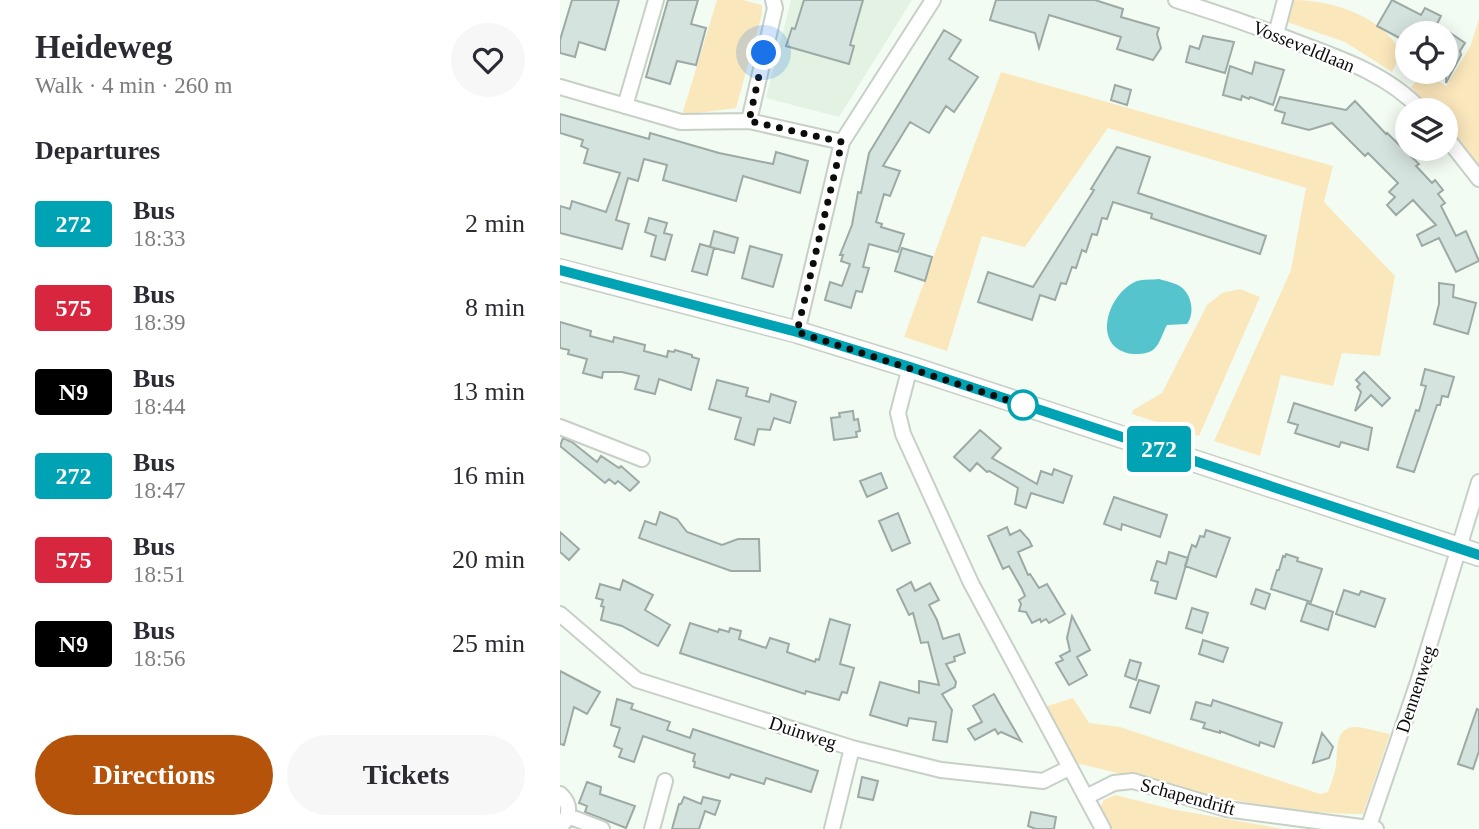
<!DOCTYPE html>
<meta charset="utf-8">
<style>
:root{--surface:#fff;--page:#f7f7f7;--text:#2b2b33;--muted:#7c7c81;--accent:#b45309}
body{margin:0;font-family:"Times New Roman",serif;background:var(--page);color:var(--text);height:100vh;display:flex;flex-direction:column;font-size:26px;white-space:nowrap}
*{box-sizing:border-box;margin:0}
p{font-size:23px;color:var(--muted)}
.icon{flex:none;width:38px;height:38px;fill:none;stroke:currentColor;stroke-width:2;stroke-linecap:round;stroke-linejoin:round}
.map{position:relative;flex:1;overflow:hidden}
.drawer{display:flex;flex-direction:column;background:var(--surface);width:560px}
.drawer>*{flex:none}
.badge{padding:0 14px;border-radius:5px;font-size:24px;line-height:46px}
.controls{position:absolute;left:835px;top:21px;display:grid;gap:14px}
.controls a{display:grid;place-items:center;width:63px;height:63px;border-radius:50%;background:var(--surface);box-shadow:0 4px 18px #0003;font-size:35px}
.you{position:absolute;width:35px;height:35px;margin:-18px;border:5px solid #fff;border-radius:50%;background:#1a73e8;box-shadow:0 0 0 10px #1a73e833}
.map>.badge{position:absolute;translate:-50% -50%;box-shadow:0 0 0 4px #fff}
h2{padding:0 35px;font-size:26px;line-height:63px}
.round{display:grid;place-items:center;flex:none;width:74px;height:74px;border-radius:37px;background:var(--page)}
.summary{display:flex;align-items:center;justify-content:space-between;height:119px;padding:0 35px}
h1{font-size:33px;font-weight:600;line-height:52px}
.cta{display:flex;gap:14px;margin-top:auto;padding:14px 35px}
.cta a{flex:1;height:80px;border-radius:42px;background:var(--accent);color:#fff;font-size:28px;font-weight:600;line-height:80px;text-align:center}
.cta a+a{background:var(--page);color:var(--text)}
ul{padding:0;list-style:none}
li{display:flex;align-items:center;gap:21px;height:84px;padding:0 35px}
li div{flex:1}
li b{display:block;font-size:26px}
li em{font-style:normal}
li .badge{min-width:77px;font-weight:700;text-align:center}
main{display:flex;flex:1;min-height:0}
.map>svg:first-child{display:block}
</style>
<main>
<section class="drawer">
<div class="summary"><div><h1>Heideweg</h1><p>Walk · 4 min · 260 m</p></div><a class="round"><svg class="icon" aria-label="heart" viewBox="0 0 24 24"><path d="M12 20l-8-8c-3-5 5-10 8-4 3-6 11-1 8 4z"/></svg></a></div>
<h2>Departures</h2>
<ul>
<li><span class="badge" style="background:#00a3b4;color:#fff">272</span><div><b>Bus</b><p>18:33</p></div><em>2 min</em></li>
<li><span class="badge" style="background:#d7263d;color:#fff">575</span><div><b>Bus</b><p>18:39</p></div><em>8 min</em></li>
<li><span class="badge" style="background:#000;color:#fff">N9</span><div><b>Bus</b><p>18:44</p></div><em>13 min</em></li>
<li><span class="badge" style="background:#00a3b4;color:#fff">272</span><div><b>Bus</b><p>18:47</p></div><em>16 min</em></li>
<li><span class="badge" style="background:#d7263d;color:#fff">575</span><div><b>Bus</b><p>18:51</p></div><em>20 min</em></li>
<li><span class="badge" style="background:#000;color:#fff">N9</span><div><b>Bus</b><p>18:56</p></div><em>25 min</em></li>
</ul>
<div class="cta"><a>Directions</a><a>Tickets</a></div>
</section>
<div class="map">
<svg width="919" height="829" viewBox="0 0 919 829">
<rect width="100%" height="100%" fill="#f3fcf2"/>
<!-- built -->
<path fill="#e3f2e2" d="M231 0H352L279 117 206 98Z"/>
<!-- green -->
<path fill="#fbe7bc" d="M157 0H182L202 5V14L176 108 122 115Z
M733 0C772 0 823 16 841 53L832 72 785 42 727 22Z
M919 19V168L886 126V110H872L851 87 864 72 886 86 910 47Z
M441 72 773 166 764 202 835 276 820 356 782 353 773 386 721 375 700 456 654 441 731 270 746 188 548 128 465 247 422 236 387 351 344 337Z
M680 289 700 297 639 436 572 414 573 410 602 393 647 305 662 293Z
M513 698 529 723 560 727 760 794 768 792C771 783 775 774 776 765 778 750 774 726 797 727 808 728 819 732 830 734L803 814C704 814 607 784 511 762L481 708Z
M555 795 611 809 723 829H549L538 811 544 800Z"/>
<!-- water -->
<path fill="#56c4cc" d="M599 279C605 281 616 283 621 287 632 295 635 314 627 324L607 325C603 332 600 344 594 349 588 354 580 354 573 354 530 349 547 293 577 281 583 279 592 280 599 279Z"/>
<!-- building -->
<path fill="#d5e3de" stroke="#9ca9a5" stroke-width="2" d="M12 0H59L45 50 19 42 15 57 0 53V40Z
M108 0H138L131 24 146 28 136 65 117 61 110 84 86 77Z
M244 0H303L290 45 294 46 289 64 226 46 232 28 235 29Z
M436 0H535L563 9 561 17 599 28 597 34 601 48 593 60 557 49 561 37 489 15 479 48 475 33 430 20Z
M832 0 861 15 865 8 881 16 877 24 905 43 900 51 901 55 886 83V33H847V42L817 26Z
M384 30 401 40 389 59 418 77 394 112 386 106 369 133 350 122 323 166 340 171 330 196 324 194 316 222 322 224 321 227 344 234 338 252 309 244 303 267 309 268 302 292 296 291 291 308 265 300 270 282 282 286 290 264 281 261 283 255H280L292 225 298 192 301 193 309 153Z
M643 36 674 42 665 73 626 62 630 46 639 49Z
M695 62 724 70 713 105 690 97 689 99 682 96 681 100 663 95 670 66 692 74Z
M555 85 571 90 567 105 551 100Z
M720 97 786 110 795 101 826 134 827 133 859 164 856 166 872 183 875 180 883 190 878 194 885 203 881 206 896 236 906 231 919 261 896 272 879 238 862 246 857 235 876 225 853 200 836 215 827 205 835 197 829 192 838 183 808 153 805 156 772 123 749 130 722 123 725 113 715 110Z
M0 114 89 139 90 133 159 153 213 164 216 152 248 161 240 193 183 176 176 201 103 180 107 165 84 159 78 181 68 178 56 220 69 224 62 249 0 233V206L10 209 12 201 46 212 60 173 24 163 28 149 21 146 23 140 0 133Z
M557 147 590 157 578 193 706 236 700 254 591 218 592 214 553 202 547 219 542 218 537 235 532 234 526 252 522 250 516 268 512 267 506 284 501 283 495 300 480 295 472 320 418 302 428 272 473 287 534 190 531 189Z
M89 218 107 223 104 233 112 235 105 260 91 256 96 236 85 232Z
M154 231 178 238 174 253 150 247Z
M140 244 154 248 147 275 132 271Z
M190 246 222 255 213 287 182 278Z
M342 248 372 257 365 281 335 271Z
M879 283 894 285 893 297 916 303 908 334 874 324 879 304Z
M0 322 31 331 30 336 53 342 54 337 85 345 84 351 107 357 108 351 114 352 115 350 132 355V357L139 359 131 390 99 379 95 394 75 389 79 376 62 372H43L42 378 23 373 27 359 8 354 9 350 0 348Z
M865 369 894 377 888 397 882 396 880 405H877L854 472 837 467 856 410 859 411 866 386 861 385Z
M804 372 830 398 822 406 811 395 795 411 801 392 797 387 800 384 796 380Z
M157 380 188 388 186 396 209 402 211 394 236 402 230 423 214 418 210 430 198 429 194 445 175 439 181 418 149 409Z
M734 403 812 428 808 450 781 442 779 447 735 433 738 425 728 422Z
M293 411 294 420 298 419 300 431 296 432 297 437 274 440 271 418 280 417 279 413Z
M420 430 441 448 432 458 477 484 481 471 492 475 494 469 512 476 503 503 471 493 466 508 455 504 458 488 429 471 427 472 417 463 410 471 394 457Z
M3 438 12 442 37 462 41 456 59 468 61 466 79 482 70 491 58 481 55 484 49 479 45 483 0 446Z
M321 473 327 488 307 497 300 481Z
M554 497 607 515 600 537 562 524 561 530 544 524Z
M100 512 117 519 127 532 162 545 178 539H199L200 571H171L79 538 85 521 96 525Z
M338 513 350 543 332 551 319 521Z
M447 527 450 535 460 530 469 540 472 546 458 552 468 575 470 574 479 588 487 584 505 614 489 623 486 619 481 622 480 619 472 623 466 612 459 611 461 604 459 600 465 596 462 589 449 566 443 569 428 536Z
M646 530 670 538 656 577 625 566 632 545 636 547 640 536 644 537Z
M0 532 19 549 9 560 0 552Z
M609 552 628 558 616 599 595 593 598 582 591 580 597 561 606 564Z
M726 554 738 558 737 561 762 569 751 602 711 589 717 570H719L723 556 725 557Z
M63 580 93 595 85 610 110 625 98 646 62 626 41 620 44 607 41 606 43 600 36 598 40 584 60 590Z
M351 582 355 591 370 583 379 600 369 605 377 620 383 639 399 634 405 653 394 657 395 661 386 664 396 682 395 687 382 694 392 710 387 742 373 740 376 722 349 718 347 726 310 715 320 682 359 693V681L379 685 368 642 361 643 353 613 349 615 337 590Z
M696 589 710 594 705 609 691 604Z
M784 590 799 595 801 591 825 599 815 627 776 614Z
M747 603 773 612 768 630 741 621Z
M632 608 648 613 642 633 626 628Z
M512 616 530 650 517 657 527 675 509 685 496 663 503 660 500 656 510 651 507 638Z
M270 619 290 625 280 664 294 668 287 693 282 692 279 700 246 691 245 694 120 653 130 623 158 632 159 629 169 632 170 628 181 631 179 639 206 648 210 638 229 644 227 652 255 662 256 659 259 660Z
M643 640 668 648 663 662 639 654Z
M570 660 581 663 576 680 565 676Z
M0 671 40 692 27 714 14 707 4 745 0 744Z
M579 680 599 686 590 713 570 707Z
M434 694 443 710 461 741 441 732 438 734 435 729 415 740 408 729 422 722 413 706Z
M57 699 73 704 71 709 110 722 107 730 130 738 133 729 258 771 251 792 206 778 204 784 171 774 169 778 134 767 135 762 133 761 135 754 83 736 74 762 59 757 62 749 54 746 60 728 51 725Z
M653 700 722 723 714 747 700 742 699 746 660 731V733L643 728 645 723 631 719 636 702 651 706Z
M917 709 919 710V751L913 769 898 764Z
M762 733 773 747 769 758 753 763Z
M302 777 318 781 313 800 298 797Z
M27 782 41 787 40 794 75 806 66 828 25 812 27 806 19 803Z
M124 797 141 804 143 797 160 801 155 815 145 811 139 829H112L119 804H121Z
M471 812 496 817 494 829H476L468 826Z"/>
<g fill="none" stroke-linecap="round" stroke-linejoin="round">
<defs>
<path id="street" d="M616 0C658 13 698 27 739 43 782 59 829 75 861 110
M716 34 725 0
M0 87 121 122 189 121 282 142
M65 106 96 0
M189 121 215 8 213 0
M886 137 919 179
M237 332 282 142 373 0
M350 367 338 413 343 434 411 583 543 829
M0 427 82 459
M0 614 77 680 292 748 381 770 483 781 509 768
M0 794C11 804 11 816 0 827
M526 797 554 783 573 781 666 809 816 829
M8 816 42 829
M92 829 105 781
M272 829 292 748
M808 829 858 682 919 482"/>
<path id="secondary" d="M0 270 237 332 350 367 919 555"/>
</defs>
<!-- street casing -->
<use href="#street" stroke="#c7d0c6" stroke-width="18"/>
<!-- secondary casing -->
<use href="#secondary" stroke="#c7d0c6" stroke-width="24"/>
<!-- street -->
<use href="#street" stroke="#fff" stroke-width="14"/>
<!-- secondary -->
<use href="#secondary" stroke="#fff" stroke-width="21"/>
</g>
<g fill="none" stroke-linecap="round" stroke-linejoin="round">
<defs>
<path id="line" d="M0 270 237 332 350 367 919 555"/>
</defs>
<!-- line casing -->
<use href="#line" stroke="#fff" stroke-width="16"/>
<!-- line -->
<use href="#line" stroke="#00a3b4" stroke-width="10"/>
<!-- walk -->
<path stroke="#0a0d0a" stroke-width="7" stroke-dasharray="0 12.6" d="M204 53 189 121 282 142 237 332 463 405"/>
</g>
<!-- markers -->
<circle fill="#fff" stroke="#00a3b4" stroke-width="3.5" cx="463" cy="405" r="14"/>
<g text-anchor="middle" stroke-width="5" stroke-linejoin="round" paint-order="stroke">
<!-- street labels -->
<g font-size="19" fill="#0a0d0a" stroke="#fff">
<text transform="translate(744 46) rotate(22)" y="7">Vosseveldlaan</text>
<text transform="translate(855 689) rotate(-72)" y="7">Dennenweg</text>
<text transform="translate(243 732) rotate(18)" y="7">Duinweg</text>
<text transform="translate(628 796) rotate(15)" y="7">Schapendrift</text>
</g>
</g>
</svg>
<div class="controls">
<a><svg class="icon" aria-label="locate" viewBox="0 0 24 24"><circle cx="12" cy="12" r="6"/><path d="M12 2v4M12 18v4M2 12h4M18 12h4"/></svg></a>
<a><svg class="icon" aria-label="layers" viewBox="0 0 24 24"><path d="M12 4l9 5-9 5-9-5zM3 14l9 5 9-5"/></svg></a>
</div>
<div class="you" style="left:204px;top:53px"></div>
<b class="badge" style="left:599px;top:449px;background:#00a3b4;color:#fff">272</b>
</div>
</main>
